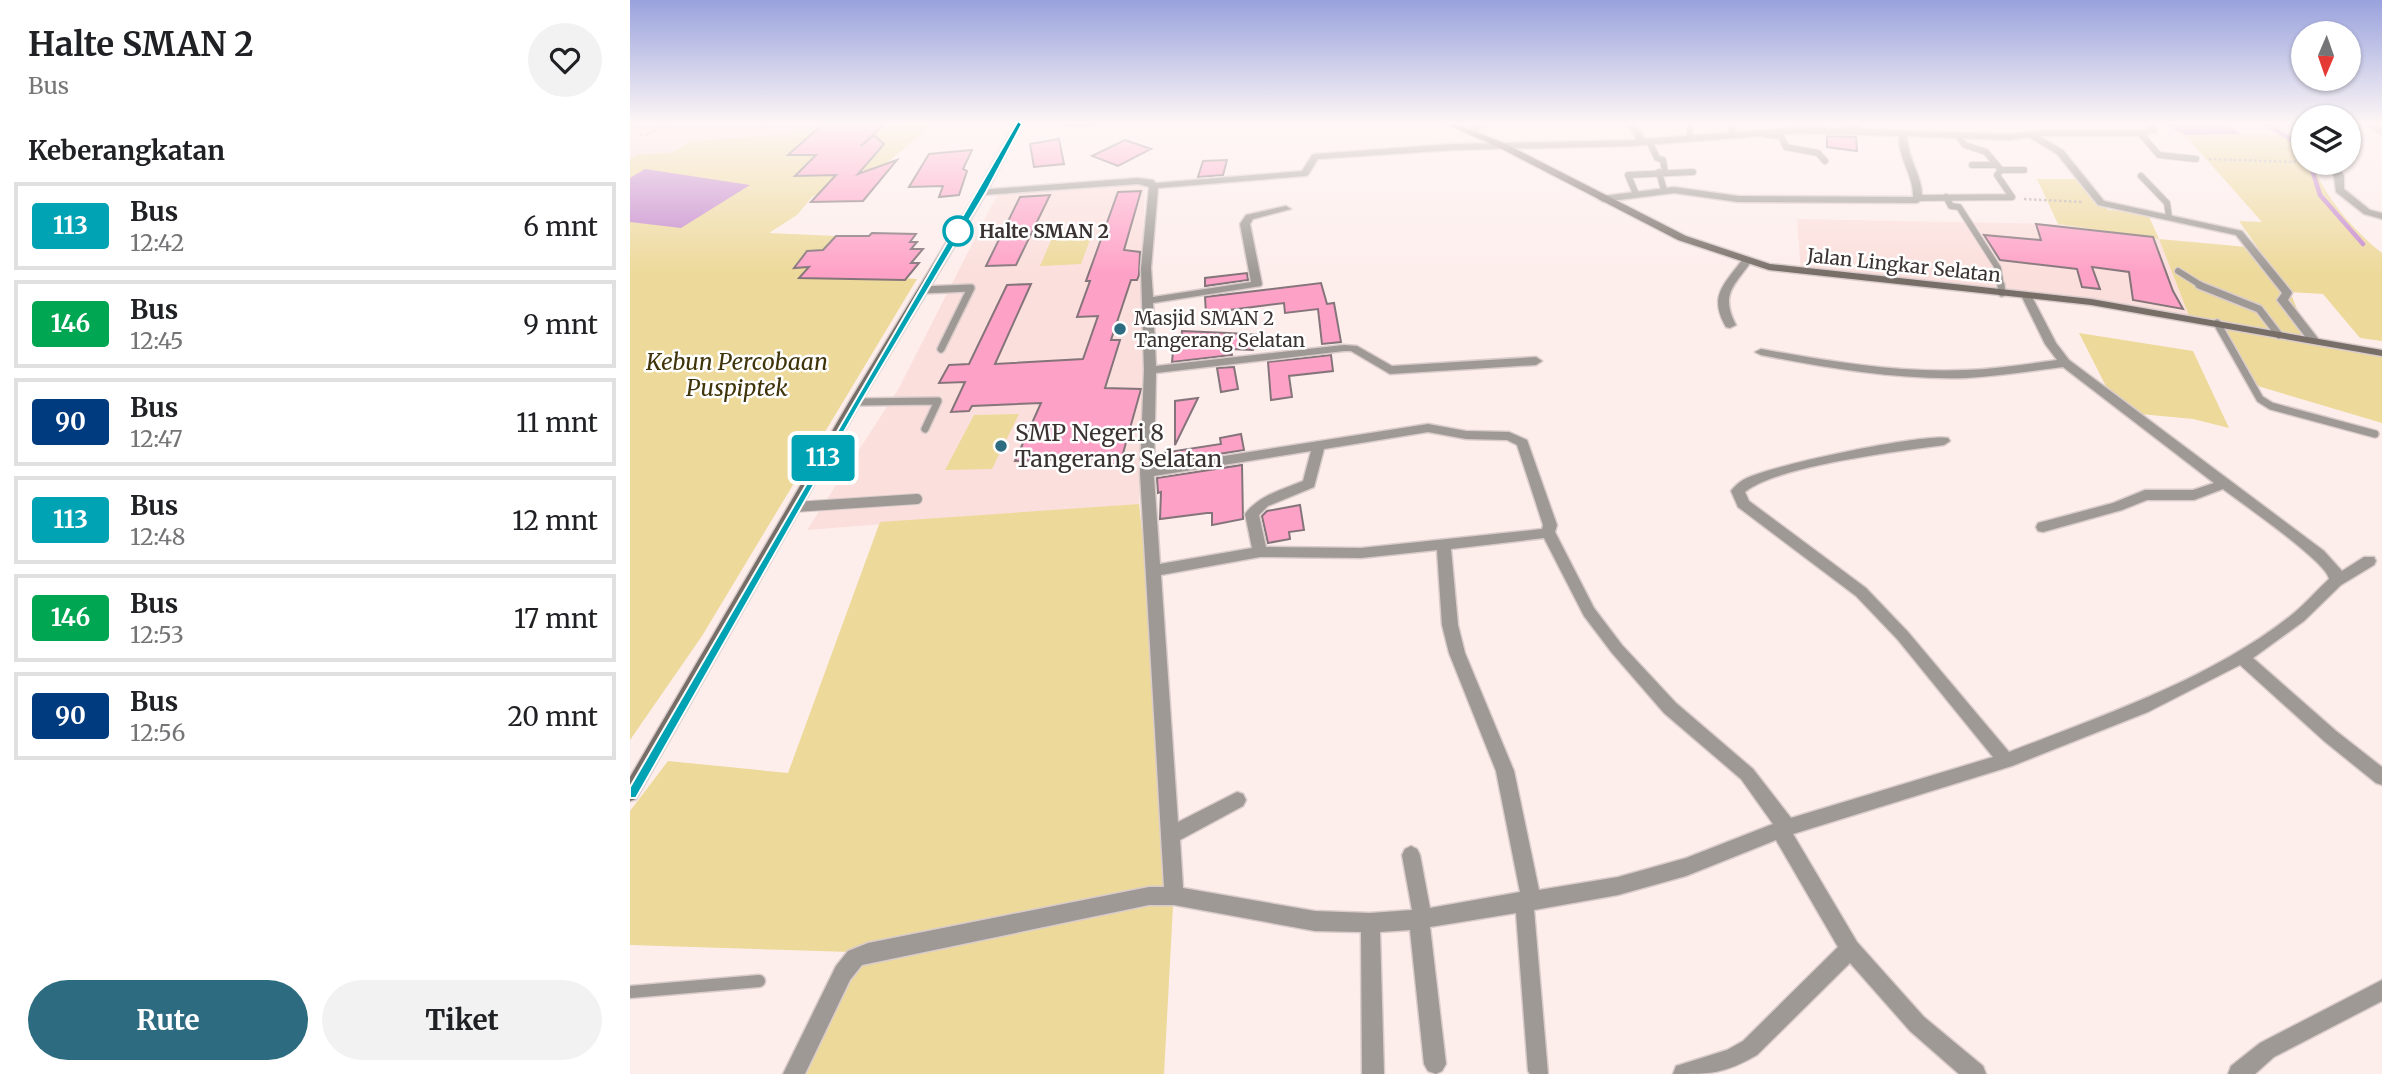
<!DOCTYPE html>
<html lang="id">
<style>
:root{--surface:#fff;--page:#f2f2f2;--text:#202124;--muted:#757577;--line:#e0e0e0;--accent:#2c6b80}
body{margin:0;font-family:Merriweather,serif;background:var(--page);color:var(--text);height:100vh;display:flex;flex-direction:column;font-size:26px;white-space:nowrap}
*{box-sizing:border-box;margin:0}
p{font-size:23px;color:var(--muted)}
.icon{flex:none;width:38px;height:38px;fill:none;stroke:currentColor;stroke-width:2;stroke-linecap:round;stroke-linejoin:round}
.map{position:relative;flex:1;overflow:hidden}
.details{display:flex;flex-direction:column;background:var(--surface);width:630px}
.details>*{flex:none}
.badge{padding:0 14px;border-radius:5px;font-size:24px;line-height:46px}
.needle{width:46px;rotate:182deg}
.fabs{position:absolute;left:1661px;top:21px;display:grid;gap:14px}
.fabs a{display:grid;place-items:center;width:70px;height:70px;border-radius:50%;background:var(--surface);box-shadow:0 2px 5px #0004;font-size:35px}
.map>.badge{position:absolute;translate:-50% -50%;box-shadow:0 0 0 4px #fff}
h2{padding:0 28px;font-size:26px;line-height:63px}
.round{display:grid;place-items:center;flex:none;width:74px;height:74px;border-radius:37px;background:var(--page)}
.head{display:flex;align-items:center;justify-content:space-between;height:119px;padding:0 28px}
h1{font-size:33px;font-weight:700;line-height:52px}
.button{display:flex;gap:14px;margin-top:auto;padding:14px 28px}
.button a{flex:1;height:80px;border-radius:42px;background:var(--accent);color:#fff;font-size:28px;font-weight:700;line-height:80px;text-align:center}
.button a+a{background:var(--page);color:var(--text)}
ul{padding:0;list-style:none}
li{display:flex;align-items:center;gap:21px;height:88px;margin:0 14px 10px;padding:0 14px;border:4px solid var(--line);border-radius:0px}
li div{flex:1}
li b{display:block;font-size:26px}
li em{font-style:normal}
li .badge{min-width:77px;font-weight:700;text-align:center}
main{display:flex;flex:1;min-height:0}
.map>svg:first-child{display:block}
</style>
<main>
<section class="details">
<div class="head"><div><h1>Halte SMAN 2</h1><p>Bus</p></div><a class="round"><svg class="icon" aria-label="heart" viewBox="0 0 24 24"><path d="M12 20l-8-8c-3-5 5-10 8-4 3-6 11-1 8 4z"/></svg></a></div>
<h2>Keberangkatan</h2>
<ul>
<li><span class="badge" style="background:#00a3b4;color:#fff">113</span><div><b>Bus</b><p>12:42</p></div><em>6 mnt</em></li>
<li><span class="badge" style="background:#00a651;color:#fff">146</span><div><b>Bus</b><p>12:45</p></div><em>9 mnt</em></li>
<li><span class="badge" style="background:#003b80;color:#fff">90</span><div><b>Bus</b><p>12:47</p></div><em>11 mnt</em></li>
<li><span class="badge" style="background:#00a3b4;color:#fff">113</span><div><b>Bus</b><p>12:48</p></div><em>12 mnt</em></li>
<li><span class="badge" style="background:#00a651;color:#fff">146</span><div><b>Bus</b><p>12:53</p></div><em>17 mnt</em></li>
<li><span class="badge" style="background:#003b80;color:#fff">90</span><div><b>Bus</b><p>12:56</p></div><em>20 mnt</em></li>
</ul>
<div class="button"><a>Rute</a><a>Tiket</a></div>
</section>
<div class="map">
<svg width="1752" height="1074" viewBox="0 0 1752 1074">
<rect width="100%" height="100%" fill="#fdeeec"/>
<!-- built -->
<path fill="#fbdfdc" d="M0 124H299L61 141 42 153 9 154 0 159Z
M507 183 515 186 511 290 513 378 509 504 177 530 269 388 368 193Z
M1167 219 1428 224 1529 239 1561 321 1409 294 1171 271Z"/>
<!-- green -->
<path fill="#edd99a" d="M303 124 233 183 183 196 167 215 139 233 206 236 180 275 287 279 72 636 0 740V159L9 154 42 153 61 141Z
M1611 134 1672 136 1673 163H1682C1694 196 1724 231 1752 253V341L1730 338 1693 294 1660 292 1680 340 1752 351V423L1621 384 1594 327 1561 321 1529 239 1428 224 1407 179H1450L1478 210 1517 212 1529 239 1628 248 1609 221 1632 222 1555 135Z
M464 229 451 264 410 266 425 231Z
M1449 333 1563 351 1599 428 1563 419 1489 412Z
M389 414 362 469 315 470 344 415Z
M509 504 532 714 543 906 534 1074H160L221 952 0 945V811L38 761 158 773 250 522Z"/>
<!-- water -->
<path fill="#c387cc" d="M1533 124H1597L1611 134 1555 135Z
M15 169 120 185 51 228 0 222V178Z"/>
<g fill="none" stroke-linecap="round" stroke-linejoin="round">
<!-- stream -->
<path stroke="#c387cc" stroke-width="4.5" d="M1636 124 1673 147
M1680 163 1690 195 1733 244"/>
</g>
<!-- building -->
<path fill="#fea1c6" stroke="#85757b" stroke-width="2" d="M193 124H254L231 146 244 135 254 144 228 174 267 160 233 201 181 202 206 175 165 176 186 155H158Z
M1197 136 1226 137 1227 151 1197 147Z
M429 139 434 164 404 167 400 144Z
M495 140 521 149 488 166 462 156Z
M342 150 333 169 337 171 329 195 309 197 313 186 279 187 299 154Z
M597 160 593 175 568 177 573 161Z
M511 191 494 250 510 252 509 275 507 280H501L481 340H490L475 388 511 389 490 464 464 465 466 458 385 461 411 403 342 406 339 411 321 412 335 382 309 383 319 365 339 364 377 285 401 284 365 364 453 359 468 316 447 317 460 281H456L488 192Z
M420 195 386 265 356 266 390 197Z
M1406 224 1523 237 1543 291 1553 309 1503 300 1499 272 1462 267 1470 289 1452 287 1447 269 1370 260 1354 235 1411 240Z
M242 233 286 234 280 242H287L281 249H293L281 263H289L275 280 169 278 179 267 164 268 177 251 193 250 206 236H239Z
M617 273 618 280 575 286V278Z
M691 283 697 304 704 303 711 342 692 344 688 309 655 313 654 303 576 313 575 297Z
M552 331 598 333 630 335 623 350 600 349 602 355 542 362 544 341 551 340Z
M701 355 703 371 659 376 662 397 641 400 638 362Z
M604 367 608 389 591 392 587 368Z
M568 398 545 445V401Z
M611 434 614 450 532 463V453L591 444 590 438Z
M612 465 613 519 582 525V513H577L530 519 531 492 528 493 527 478Z
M670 505 674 530 659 532 660 539 638 543 632 516 637 511Z"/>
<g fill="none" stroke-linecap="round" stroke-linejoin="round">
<defs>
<path id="service-far3" d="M1060 124V137
M1099 124 1105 135
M1214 124 1235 132
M1740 124 1752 132
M1510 133 1529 155 1566 159
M1134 134 1151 136 1156 147 1188 153 1195 161
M1327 135 1335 145 1356 152 1371 170 1367 175 1382 197
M1019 141 1027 158 1033 160 1035 172
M1342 165H1367
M1371 170H1394
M1029 172 1034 190
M1511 176 1537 203 1539 217
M1006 194 998 175 1063 172
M1316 197 1321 206 1329 207 1368 268 1371 286
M1289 198 1382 197
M1548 271 1572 286"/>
<path id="service-far2" d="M1371 285 1372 293
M1569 285 1629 309 1649 335
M292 290 341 288 311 349
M1587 323 1630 399 1641 406 1745 434
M225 402 308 401 295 429"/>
<path id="service-far1" d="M165 507 287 499"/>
<path id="service" d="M0 992 129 981"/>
<path id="minor" d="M0 124H7L0 128Z
M434 124H465C458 128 441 128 434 124Z
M846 124H854L845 134H839L838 132Z
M998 124H1006L1015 139 1170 127 1378 134 1417 130H1510L1518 129 1515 124H1523L1528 130 1527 132 1510 136H1409L1433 150 1474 201 1612 231 1661 291 1662 293 1658 300 1690 341 1688 343H1680L1647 300 1652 293 1606 235 1468 205 1427 154 1399 137 1378 140 1277 136C1277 159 1294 177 1292 200L1287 203 1108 202 1044 193 973 202 968 199 973 196 1044 187 1108 196 1283 197C1284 176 1268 158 1269 136L1170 133 1000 146 822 150 688 159 678 175 675 176 528 188 521 268 523 297 621 282 610 224 616 215 656 206 661 209 623 219 620 224 632 284 631 286 523 303 526 366 714 345 727 346 762 366 906 357 912 361 906 365 760 374 721 351H714L526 373 524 467 798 424 836 431 879 432 897 440 927 525 925 532 964 608 992 645 1046 703 1123 769 1161 818 1363 757 1268 640 1226 596 1108 507 1101 491C1104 487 1108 483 1113 480 1136 466 1294 433 1318 438L1320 441 1314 445C1270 451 1146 466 1115 492L1119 501 1236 588 1278 632 1379 752C1474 715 1584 678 1664 613 1676 603 1687 590 1699 579 1697 562 1611 503 1593 489L1564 500H1517L1492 510 1413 532 1408 531 1406 527 1408 523 1483 503 1515 490H1563L1584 483 1433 367C1400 371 1368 376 1336 378 1267 380 1198 368 1131 355L1125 352 1131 349C1198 361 1267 373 1336 370 1366 369 1397 364 1427 360L1415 344 1391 295 1396 292 1400 293 1426 343 1439 360 1694 551 1712 571 1734 557H1744L1746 561 1744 565 1711 585 1674 621 1623 658 1706 731 1752 767V785L1746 783 1694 741 1610 665 1518 712 1382 766 1163 834 1227 942 1294 1017 1353 1066 1356 1074H1329L1280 1031 1220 963 1127 1055C1094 1074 1081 1074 1043 1074L1046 1066 1097 1050 1113 1041 1208 947 1146 840 1056 876 988 895 904 910 918 1074H900L898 1071 886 913 800 927 816 1064 812 1071 806 1074 798 1071 794 1064 780 930 750 932 754 1074H732L731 932 685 931 544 905H519L232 965 220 980 175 1074H153L206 966 218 951 238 943 519 887H534L510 473 514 370 511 268 519 187 508 184 352 195 349 194V190L508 178 523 180 526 183 672 171 682 155 685 154 822 144 1007 140ZM798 432 836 439 877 440 887 445 913 525 912 529 731 548 636 547 629 515 638 506 684 487 694 449ZM681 451 673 481C652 490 629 495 615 514L622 548 530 564 524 476ZM914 538 954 616 982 653 1034 713 1111 779 1143 824 1056 858 988 877 909 890 884 771 835 653 828 625 821 549ZM807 550 812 625 819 653 866 771 890 892 800 908 790 855 787 849 781 846 775 849 772 855 782 910 740 913 685 911 553 888 550 840 613 806 616 800 613 794 607 792 548 822 531 575 630 557 731 558Z
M1664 124H1673V130Z
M1704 163H1712L1710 170 1714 176V189L1740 210 1752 213V219L1734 214 1706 192 1704 176 1700 170Z
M1116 259 1121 262C1104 286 1090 294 1106 325L1100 328 1096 327C1078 296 1094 285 1112 260Z
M1752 980V1001L1644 1057 1625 1074H1598L1601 1066 1630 1043Z"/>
<path id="secondary" d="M384 124H392L357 192 231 402 6 799 0 801V777L219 402 347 192Z
M816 124H826L876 144 1056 236 1140 264 1461 299 1752 350V356L1461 305 1139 270 1048 240 870 148Z"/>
</defs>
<!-- service-far3 casing -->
<use href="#service-far3" stroke="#dacccb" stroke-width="8"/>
<!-- service-far2 casing -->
<use href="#service-far2" stroke="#dacccb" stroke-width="10"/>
<!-- service-far1 casing -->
<use href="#service-far1" stroke="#dacccb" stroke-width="12"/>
<!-- service casing -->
<use href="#service" stroke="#dacccb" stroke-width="15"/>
<!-- minor casing -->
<use href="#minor" stroke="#dacccb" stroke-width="3"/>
<!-- secondary casing -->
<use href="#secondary" stroke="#dacccb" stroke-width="3"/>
<!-- path -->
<path stroke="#baaeac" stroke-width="2.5" stroke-dasharray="2.5 2.5" stroke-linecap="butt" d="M10 134 18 135 37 124
M1579 159 1664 162 1668 159 1666 144
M1394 199 1453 202"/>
<!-- service-far3 -->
<use href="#service-far3" stroke="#9e9994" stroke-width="6"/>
<!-- service-far2 -->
<use href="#service-far2" stroke="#9e9994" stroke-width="7"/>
<!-- service-far1 -->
<use href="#service-far1" stroke="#9e9994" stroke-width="10"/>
<!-- service -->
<use href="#service" stroke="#9e9994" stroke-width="12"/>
<!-- minor -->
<use href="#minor" fill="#9e9994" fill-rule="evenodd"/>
<!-- secondary -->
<use href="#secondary" fill="#776e68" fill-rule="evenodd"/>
</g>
<!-- sky -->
<linearGradient id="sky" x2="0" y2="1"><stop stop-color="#99a2dd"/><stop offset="0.45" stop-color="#fef7f6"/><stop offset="1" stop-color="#fef7f6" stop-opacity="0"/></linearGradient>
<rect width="1752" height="274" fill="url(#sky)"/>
<!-- line -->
<path fill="#00a3b4" stroke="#fff" stroke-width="2" d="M388 121 392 124 356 192 231 402 6 798H0V787Z"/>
<!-- markers -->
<circle fill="#fff" stroke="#00a3b4" stroke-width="3.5" cx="328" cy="231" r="14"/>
<g fill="#2c6b80" stroke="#fff" stroke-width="2.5">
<circle cx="490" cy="329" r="7"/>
<circle cx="371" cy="446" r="7"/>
</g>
<g text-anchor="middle" stroke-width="5" stroke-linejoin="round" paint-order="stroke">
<!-- far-stop labels -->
<g font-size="19" font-weight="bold" fill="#3a3332" stroke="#fff" text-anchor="start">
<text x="349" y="238">Halte SMAN 2</text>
</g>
<!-- far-street labels -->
<g font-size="19" fill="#3a3332" stroke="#fff">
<text transform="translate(1274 265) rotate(6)" y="7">Jalan Lingkar Selatan</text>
</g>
<!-- far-poi labels -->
<g font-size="19" fill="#3a3332" stroke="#fff" text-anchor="start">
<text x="504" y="325">Masjid SMAN 2<tspan x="504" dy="22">Tangerang Selatan</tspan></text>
</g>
<!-- park labels -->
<g font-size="23" font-style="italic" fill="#40340b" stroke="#fff">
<text x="107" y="370">Kebun Percobaan<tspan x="107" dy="26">Puspiptek</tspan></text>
</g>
<!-- poi labels -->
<g font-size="23" fill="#3a3332" stroke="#fff" text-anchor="start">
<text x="385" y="441">SMP Negeri 8<tspan x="385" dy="26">Tangerang Selatan</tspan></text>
</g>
</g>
</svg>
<div class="fabs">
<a><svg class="needle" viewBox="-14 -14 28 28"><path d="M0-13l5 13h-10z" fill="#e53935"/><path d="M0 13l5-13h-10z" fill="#757577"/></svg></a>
<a><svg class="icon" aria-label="layers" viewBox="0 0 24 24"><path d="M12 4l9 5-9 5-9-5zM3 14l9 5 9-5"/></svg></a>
</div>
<b class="badge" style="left:193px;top:458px;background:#00a3b4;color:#fff">113</b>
</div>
</main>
